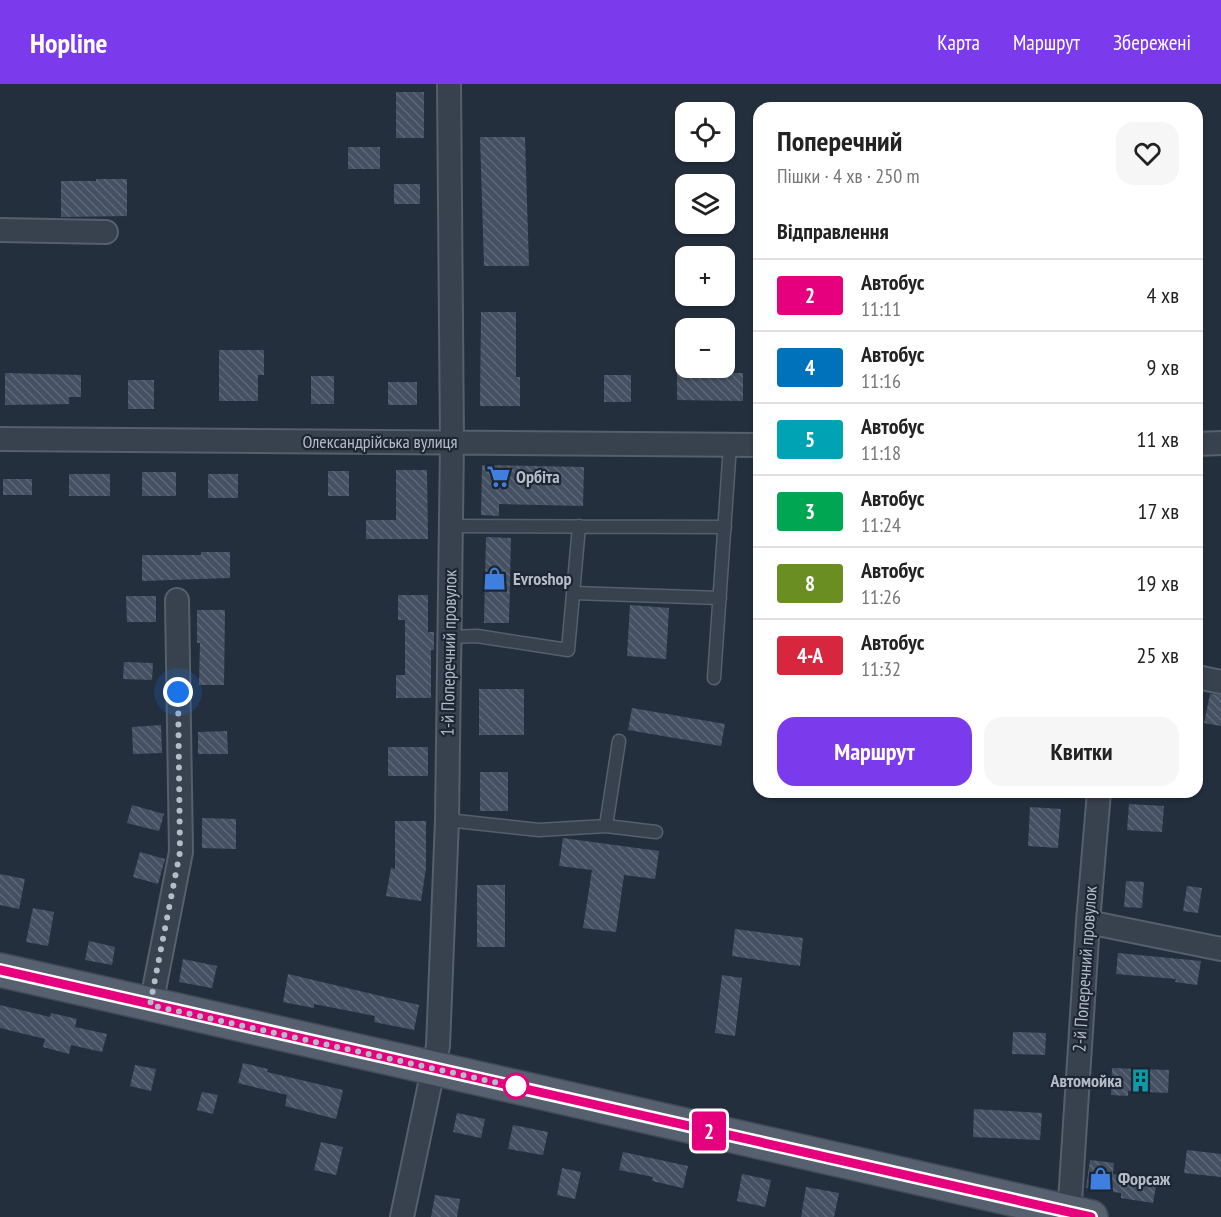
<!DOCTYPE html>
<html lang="uk">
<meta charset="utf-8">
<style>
:root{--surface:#fff;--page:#f6f6f6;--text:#222;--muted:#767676;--line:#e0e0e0;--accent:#7c3aed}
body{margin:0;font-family:"PT Sans Narrow",sans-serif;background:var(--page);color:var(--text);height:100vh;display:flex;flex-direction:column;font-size:22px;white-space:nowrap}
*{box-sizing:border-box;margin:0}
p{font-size:20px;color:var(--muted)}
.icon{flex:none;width:33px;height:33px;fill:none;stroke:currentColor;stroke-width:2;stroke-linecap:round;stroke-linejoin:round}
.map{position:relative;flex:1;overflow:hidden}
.drawer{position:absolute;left:753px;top:18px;width:450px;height:696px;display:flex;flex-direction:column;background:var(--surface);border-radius:18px;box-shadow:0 2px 4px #0004}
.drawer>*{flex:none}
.badge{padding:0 12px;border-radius:4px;font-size:21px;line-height:39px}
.controls{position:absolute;left:675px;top:18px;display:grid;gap:12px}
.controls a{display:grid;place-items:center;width:60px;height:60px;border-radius:12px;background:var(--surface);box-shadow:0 2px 4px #0004;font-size:30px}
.you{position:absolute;width:30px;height:30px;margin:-15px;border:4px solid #fff;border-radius:50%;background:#1a73e8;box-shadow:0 0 0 9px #1a73e833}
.map>.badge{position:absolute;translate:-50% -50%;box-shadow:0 0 0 3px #fff}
h2{padding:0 24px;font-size:22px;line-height:54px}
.round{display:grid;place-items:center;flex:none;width:63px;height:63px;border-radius:18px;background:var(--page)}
.headline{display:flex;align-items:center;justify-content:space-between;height:102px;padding:0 24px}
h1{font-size:28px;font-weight:700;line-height:45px}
.action{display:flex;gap:12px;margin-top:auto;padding:12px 24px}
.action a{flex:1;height:69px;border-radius:18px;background:var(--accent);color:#fff;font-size:24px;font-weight:700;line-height:69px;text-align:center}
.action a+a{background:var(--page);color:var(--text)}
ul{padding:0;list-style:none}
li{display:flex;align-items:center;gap:18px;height:72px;padding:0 24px;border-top:2px solid var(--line)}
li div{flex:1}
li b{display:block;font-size:22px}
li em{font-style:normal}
li .badge{min-width:66px;font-weight:700;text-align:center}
header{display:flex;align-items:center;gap:36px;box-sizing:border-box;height:84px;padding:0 30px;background:var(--accent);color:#fff}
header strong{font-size:28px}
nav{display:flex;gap:33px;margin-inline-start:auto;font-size:21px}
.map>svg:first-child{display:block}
</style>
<header>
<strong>Hopline</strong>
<nav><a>Карта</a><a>Маршрут</a><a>Збережені</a></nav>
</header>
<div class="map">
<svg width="1221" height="1133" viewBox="0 0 1221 1133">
<defs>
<pattern id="building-back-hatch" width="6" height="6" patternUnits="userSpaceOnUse" patternTransform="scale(1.5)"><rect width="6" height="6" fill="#455162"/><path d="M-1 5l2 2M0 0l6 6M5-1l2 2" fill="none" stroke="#5d6877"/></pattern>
</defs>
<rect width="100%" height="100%" fill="#242f3e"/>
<!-- building -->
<path fill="url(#building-back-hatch)" d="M396 8H424V54H396Z
M480 53H525L529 182H484Z
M348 63H380V85H348Z
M96 95H127V132L61 133V97H96Z
M394 100H420V120H394Z
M481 228H516V293H520V322H480Z
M219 266H264V291H258V317H219Z
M5 289 81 291V313H69V320L5 321Z
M677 289H743V317L677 316Z
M604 291H631V318H604Z
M311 292H334V320H311Z
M128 296H154V325H128Z
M388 298H417V321H388Z
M482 381 584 383 583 422 499 420V432L481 431Z
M396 386H427L428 455H366V436H396Z
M328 387H349V412H328Z
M142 388H176V412H142Z
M69 390H110V412H69Z
M208 390H238V414H208Z
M3 395H32V411H3Z
M486 453 511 454 509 539H484Z
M201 468H230V494L142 497V471H201Z
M398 511H428V548H434V566H431V614H396V591H405V536H398Z
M126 512H156V538H127Z
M630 521 669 524 666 575 627 572Z
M197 526H225L224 601H199L200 559H197Z
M124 578 153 579 152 596 123 595Z
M479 605H524V651H479Z
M1210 610 1221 611V642L1204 639Z
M632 624 725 640 721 662 628 646Z
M161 641 162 669 133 670 132 643Z
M227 647 228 670H198V648Z
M388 663H428V692H388Z
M480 688H508V727H480Z
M1129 720 1164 722 1162 748 1127 746Z
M132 721 164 730 159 747 127 739Z
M1030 723 1061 725 1058 764 1028 762Z
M202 734 236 735V765L202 764Z
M395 737H426V784L421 817 386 812 391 784 395 785Z
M563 754 659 767 655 795 624 791 616 848 583 844 592 786 559 782Z
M140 768 165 775 158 800 133 793Z
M0 790 25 795 19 825 0 821Z
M1126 797 1144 798 1142 824 1124 823Z
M477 801H505V863H477Z
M1187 802 1202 804 1198 829 1183 827Z
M33 824 54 828 48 862 26 858Z
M735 845 803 854 800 882 732 872Z
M89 857 115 863 112 881 85 876Z
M1118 869 1201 877 1197 901 1175 898 1176 895 1116 890Z
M183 875 217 882 212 904 179 898Z
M288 890 419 921 414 946 374 938 375 932 314 920V924L283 918Z
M722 891 742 894 735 952 715 949Z
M0 921 50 933 51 929 77 935 75 943 107 950 102 968 71 961 69 970 43 963 45 955 0 944Z
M1013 948 1046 949 1045 971 1012 970Z
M243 979 268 985 267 988 343 1006 336 1035 285 1022 287 1011 238 999Z
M135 981 156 985 151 1007 130 1002Z
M1112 984 1169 986 1168 1009 1128 1007V1012L1111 1011Z
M202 1008 218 1011 213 1030 197 1026Z
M974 1025 1042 1029 1040 1056 973 1053Z
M457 1029 485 1035 481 1054 453 1048Z
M513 1041 548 1048 543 1071 508 1065Z
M321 1058 343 1063 336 1091 314 1086Z
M1187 1066 1221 1070V1093L1184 1089Z
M623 1068 688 1082 683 1104 652 1097 653 1093 619 1086Z
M1090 1076 1114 1079 1113 1090 1157 1097 1153 1119 1121 1114V1109L1086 1104Z
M562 1084 581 1088 575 1115 557 1111Z
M742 1090 771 1096 765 1123 737 1117Z
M806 1103 839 1109 834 1133H801Z
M435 1111 460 1115 457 1133H431Z"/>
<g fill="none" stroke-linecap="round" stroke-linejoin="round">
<defs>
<path id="service" d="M450 442 725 443
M574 509 720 514
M449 553 477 552 568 566 579 442
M714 594 730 361
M447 736 539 746 606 742 656 748
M606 742 619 657"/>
<path id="minor" d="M0 146 106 148
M0 355 759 361
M1197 360 1221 359
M1197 593 1221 598
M1088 838 1221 865
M151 921 181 768 177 516
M402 1133 438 962 447 736 452 359 449 0
M1069 1133 1088 838 1099 708"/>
<path id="primary" d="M0 886 1091 1133"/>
</defs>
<!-- service casing -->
<use href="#service" stroke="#565f6c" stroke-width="15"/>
<!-- minor casing -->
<use href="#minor" stroke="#565f6c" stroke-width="26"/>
<!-- primary casing -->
<use href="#primary" stroke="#414a57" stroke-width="36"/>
<!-- service -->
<use href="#service" stroke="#38414e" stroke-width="12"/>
<!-- minor -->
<use href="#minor" stroke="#38414e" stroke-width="22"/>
<!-- primary -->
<use href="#primary" stroke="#56606e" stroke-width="33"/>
</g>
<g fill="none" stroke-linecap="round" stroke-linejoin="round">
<defs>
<path id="line" d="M0 886 1091 1133"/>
</defs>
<!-- line casing -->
<use href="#line" stroke="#fff" stroke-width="14"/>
<!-- line -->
<use href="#line" stroke="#e6007e" stroke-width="9"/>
<!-- walk -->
<path stroke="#b4bcc9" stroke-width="6" stroke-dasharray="0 10.8" d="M178 608 180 768 150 921 525 1005 516 1002"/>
</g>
<!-- icons -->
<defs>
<symbol id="supermarket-bare" viewBox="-9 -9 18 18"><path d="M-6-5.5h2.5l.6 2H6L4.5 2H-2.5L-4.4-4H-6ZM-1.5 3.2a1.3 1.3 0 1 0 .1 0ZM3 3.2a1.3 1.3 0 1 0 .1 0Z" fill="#3f7fe0" stroke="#1d2633" stroke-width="2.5" paint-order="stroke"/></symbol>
<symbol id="shop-bare" viewBox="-9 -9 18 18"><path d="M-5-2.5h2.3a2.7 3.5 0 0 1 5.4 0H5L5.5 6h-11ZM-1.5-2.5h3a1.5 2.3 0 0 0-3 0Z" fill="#3f7fe0" stroke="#1d2633" stroke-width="2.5" paint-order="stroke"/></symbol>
<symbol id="building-bare" viewBox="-9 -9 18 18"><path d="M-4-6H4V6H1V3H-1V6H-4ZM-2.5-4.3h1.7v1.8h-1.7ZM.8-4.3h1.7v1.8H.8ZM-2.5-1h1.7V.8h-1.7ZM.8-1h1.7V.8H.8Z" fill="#0f9aa8" stroke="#1d2633" stroke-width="2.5" paint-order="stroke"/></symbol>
</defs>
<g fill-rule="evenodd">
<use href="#supermarket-bare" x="482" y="376" width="33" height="33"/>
<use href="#shop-bare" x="478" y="478" width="33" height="33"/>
<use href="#building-bare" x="1124" y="980" width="33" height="33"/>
<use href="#shop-bare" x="1084" y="1078" width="33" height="33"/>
</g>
<!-- markers -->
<circle fill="#fff" stroke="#e6007e" stroke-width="3" cx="516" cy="1002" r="12"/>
<g text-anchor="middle" stroke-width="4.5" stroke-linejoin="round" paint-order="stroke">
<!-- street labels -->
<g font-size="18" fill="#b4bcc9" stroke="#1d2633">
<text x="380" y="364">Олександрійська вулиця</text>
<text transform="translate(449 569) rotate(-89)" y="6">1-й Поперечний провулок</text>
<text transform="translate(1085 885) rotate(-86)" y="6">2-й Поперечний провулок</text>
</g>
<!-- poi labels -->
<g font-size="18" font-weight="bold" fill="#b4bcc9" stroke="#1d2633" text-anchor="start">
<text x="516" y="399">Орбіта</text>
<text x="513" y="501">Evroshop</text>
<text x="1122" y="1003" text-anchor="end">Автомойка</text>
<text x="1118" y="1101">Форсаж</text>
</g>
</g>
</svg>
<div class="controls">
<a><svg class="icon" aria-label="locate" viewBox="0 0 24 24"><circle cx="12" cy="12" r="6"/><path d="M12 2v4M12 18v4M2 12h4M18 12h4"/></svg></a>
<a><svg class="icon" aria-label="layers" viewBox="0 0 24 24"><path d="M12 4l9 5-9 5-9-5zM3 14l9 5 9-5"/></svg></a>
<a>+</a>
<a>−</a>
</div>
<div class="you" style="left:178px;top:608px"></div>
<b class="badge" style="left:709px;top:1047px;background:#e6007e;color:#fff">2</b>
<section class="drawer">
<div class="headline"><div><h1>Поперечний</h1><p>Пішки · 4 хв · 250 m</p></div><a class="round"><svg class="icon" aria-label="heart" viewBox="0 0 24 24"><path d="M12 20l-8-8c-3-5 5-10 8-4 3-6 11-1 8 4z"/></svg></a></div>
<h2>Відправлення</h2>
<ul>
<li><span class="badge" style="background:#e6007e;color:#fff">2</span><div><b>Автобус</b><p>11:11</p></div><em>4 хв</em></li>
<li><span class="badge" style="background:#0072bc;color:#fff">4</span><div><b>Автобус</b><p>11:16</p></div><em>9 хв</em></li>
<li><span class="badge" style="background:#00a3b4;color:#fff">5</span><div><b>Автобус</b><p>11:18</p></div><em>11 хв</em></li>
<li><span class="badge" style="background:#00a651;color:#fff">3</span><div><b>Автобус</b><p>11:24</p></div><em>17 хв</em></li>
<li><span class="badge" style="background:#6b8e23;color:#fff">8</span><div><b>Автобус</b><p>11:26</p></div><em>19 хв</em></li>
<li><span class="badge" style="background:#d7263d;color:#fff">4-А</span><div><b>Автобус</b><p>11:32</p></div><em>25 хв</em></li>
</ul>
<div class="action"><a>Маршрут</a><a>Квитки</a></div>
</section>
</div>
